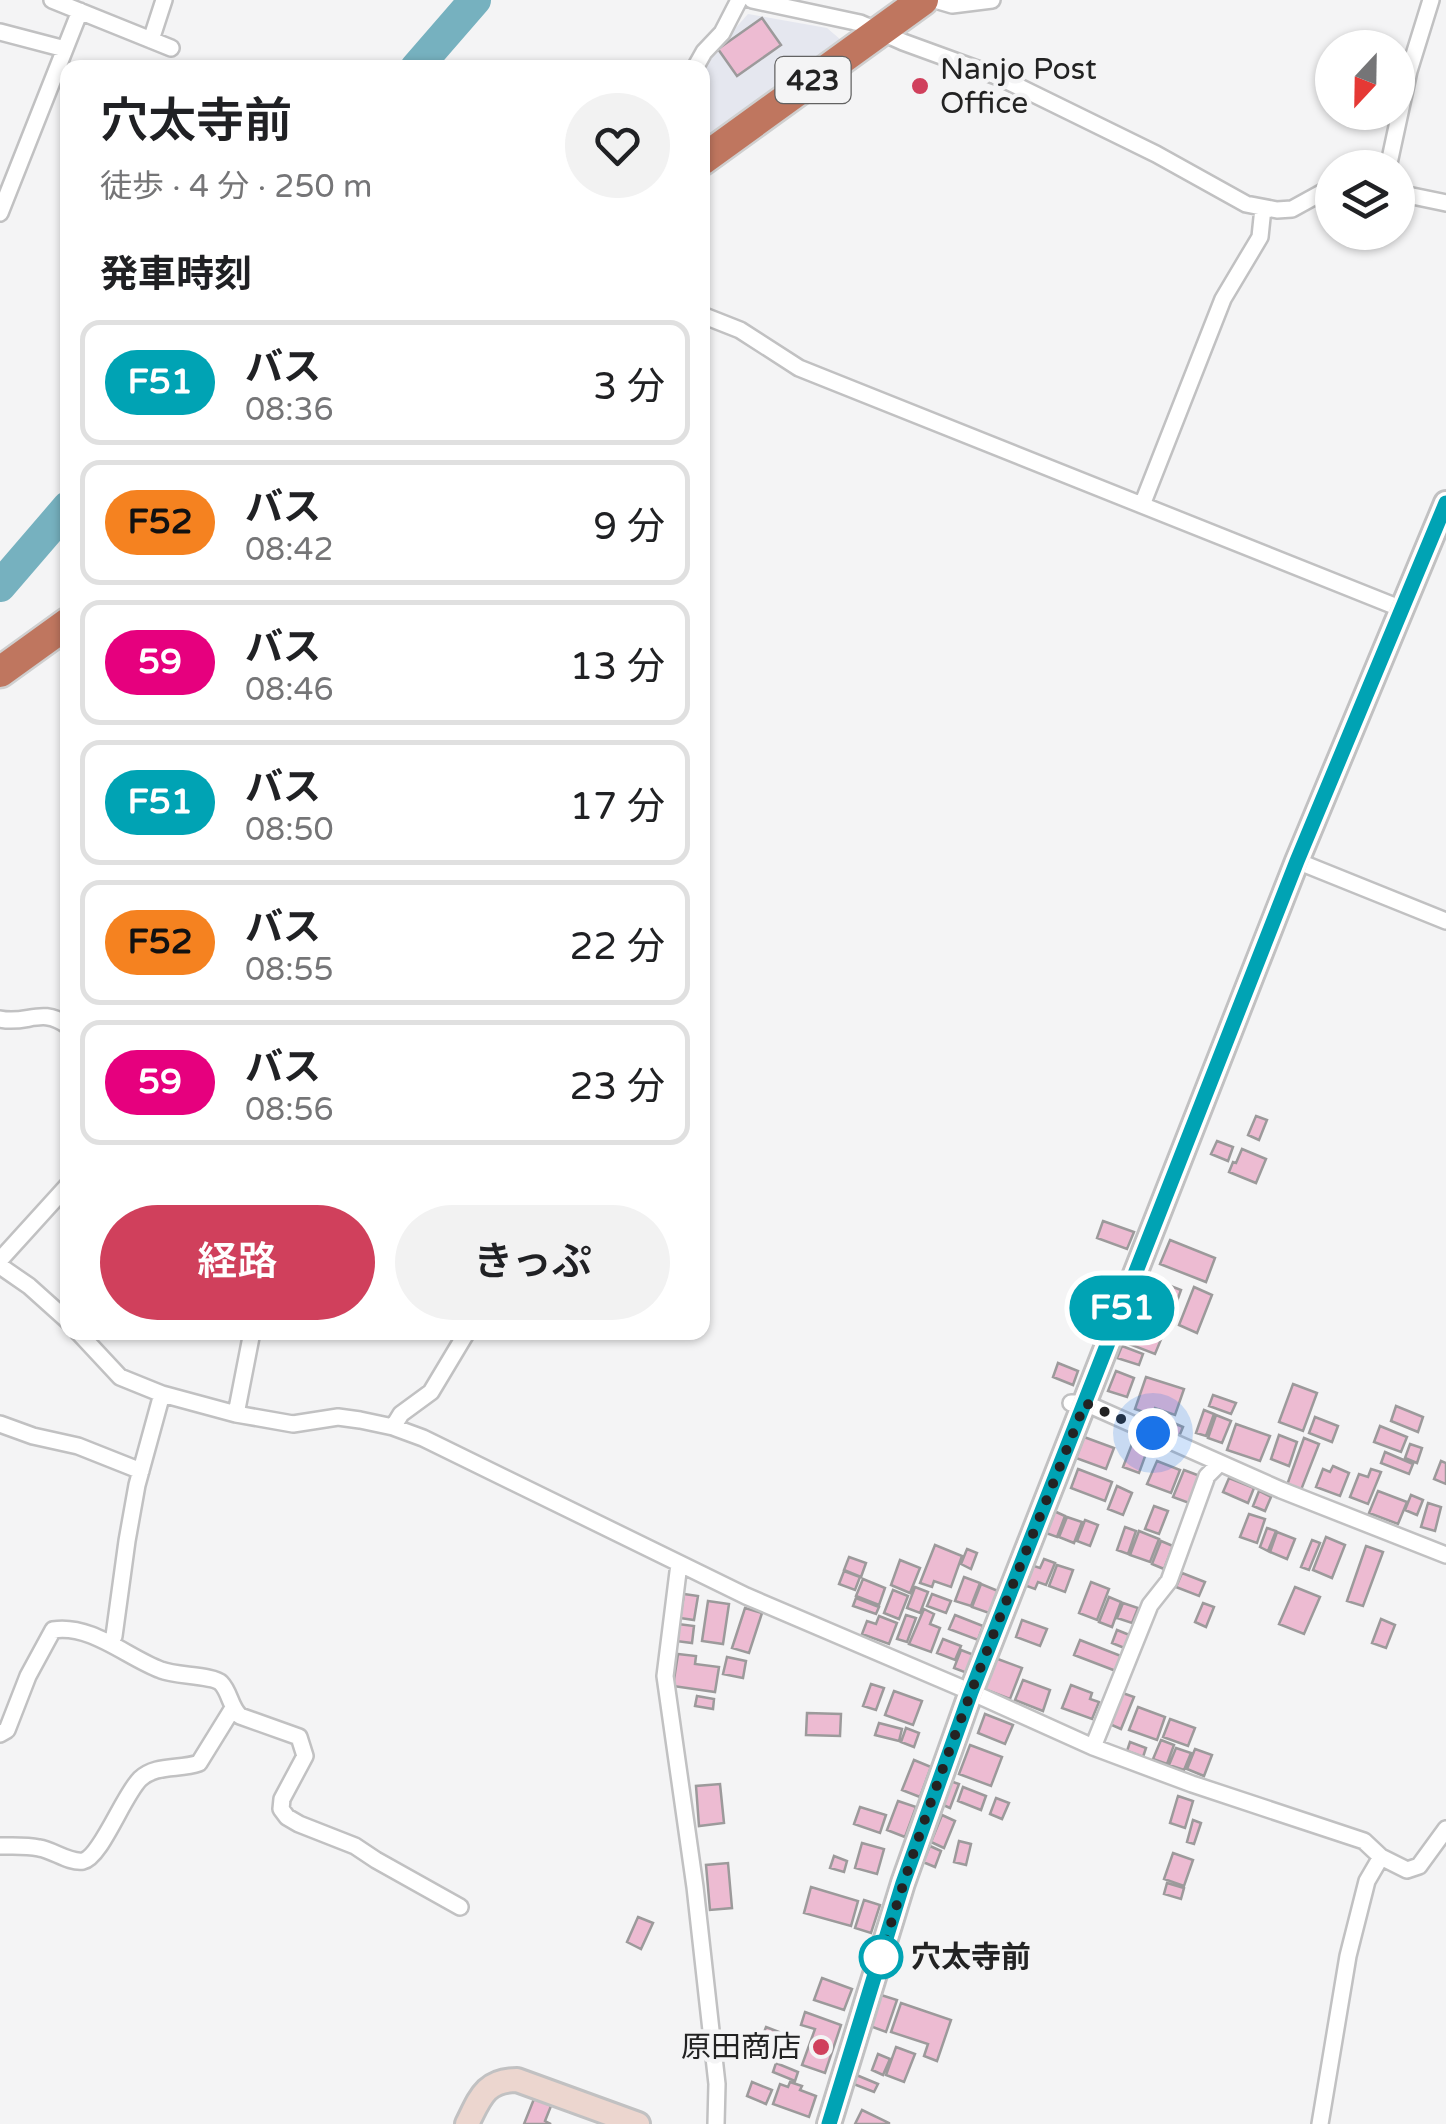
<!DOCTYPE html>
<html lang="ja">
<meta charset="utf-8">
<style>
:root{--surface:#fff;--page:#f2f2f2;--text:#202124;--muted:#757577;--line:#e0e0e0;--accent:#d0405c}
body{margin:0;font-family:"Varela Round","Noto Sans JP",sans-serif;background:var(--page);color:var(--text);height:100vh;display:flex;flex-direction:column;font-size:38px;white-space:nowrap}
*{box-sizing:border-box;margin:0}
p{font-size:32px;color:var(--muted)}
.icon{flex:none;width:55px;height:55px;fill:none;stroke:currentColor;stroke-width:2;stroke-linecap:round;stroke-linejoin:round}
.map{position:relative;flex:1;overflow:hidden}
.sheet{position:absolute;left:60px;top:60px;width:650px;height:1280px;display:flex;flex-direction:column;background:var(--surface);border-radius:20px;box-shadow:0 2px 8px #0004}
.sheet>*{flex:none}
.badge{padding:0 20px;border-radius:32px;font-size:35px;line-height:65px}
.needle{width:65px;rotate:202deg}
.buttons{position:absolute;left:1315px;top:30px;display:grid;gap:20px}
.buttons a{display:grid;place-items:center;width:100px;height:100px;border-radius:50%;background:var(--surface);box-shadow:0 2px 8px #0004;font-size:50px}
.you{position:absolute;width:50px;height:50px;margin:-25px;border:8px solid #fff;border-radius:50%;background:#1a73e8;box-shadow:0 0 0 15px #1a73e833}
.map>.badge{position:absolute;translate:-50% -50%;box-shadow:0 0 0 5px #fff}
h2{padding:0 40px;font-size:38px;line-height:90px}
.round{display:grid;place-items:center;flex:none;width:105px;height:105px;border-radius:52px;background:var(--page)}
.summary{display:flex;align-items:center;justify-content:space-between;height:170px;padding:0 40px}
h1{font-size:48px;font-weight:600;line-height:75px}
.button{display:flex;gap:20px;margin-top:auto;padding:20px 40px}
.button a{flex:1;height:115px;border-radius:60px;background:var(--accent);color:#fff;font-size:40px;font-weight:600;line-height:115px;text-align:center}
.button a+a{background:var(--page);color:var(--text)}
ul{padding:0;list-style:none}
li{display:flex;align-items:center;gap:30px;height:125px;margin:0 20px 15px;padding:0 20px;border:5px solid var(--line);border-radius:20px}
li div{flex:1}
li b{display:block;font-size:38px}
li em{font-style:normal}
li .badge{min-width:110px;font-weight:700;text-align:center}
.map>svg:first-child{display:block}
</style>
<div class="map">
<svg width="1446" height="2124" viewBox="0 0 1446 2124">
<rect width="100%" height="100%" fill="#f4f4f5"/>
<!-- built -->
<path fill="#e5e7ef" d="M748 14 827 28 841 40 827 55 703 147 702 68H700Z"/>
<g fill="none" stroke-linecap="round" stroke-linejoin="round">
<!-- river -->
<path stroke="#76b1bf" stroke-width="32" d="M416 68 475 0
M0 586 68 507"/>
</g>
<!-- building -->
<path fill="#edbbd2" stroke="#9c9a9b" stroke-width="2.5" d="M762 18 781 45 737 76 718 49Z
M1256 1116 1267 1120 1259 1140 1248 1135Z
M1217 1141 1233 1147 1228 1161 1211 1154Z
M1242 1149 1266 1159 1256 1183 1229 1172 1233 1162 1236 1163Z
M1103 1221 1134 1232 1127 1249 1097 1238Z
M1170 1240 1215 1258 1206 1282 1160 1264Z
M1155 1280 1181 1290 1171 1318 1145 1309Z
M1194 1287 1212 1295 1197 1333 1179 1325Z
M1132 1324 1162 1337 1155 1354 1124 1342Z
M1122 1346 1143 1354 1139 1365 1117 1358Z
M1058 1363 1078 1371 1073 1385 1053 1377Z
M1116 1371 1134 1378 1127 1397 1108 1391Z
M1146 1377 1184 1389 1175 1415 1155 1408 1152 1415 1135 1409Z
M1293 1384 1317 1393 1303 1431 1279 1422Z
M1213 1395 1236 1403 1231 1414 1209 1406Z
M1396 1406 1423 1417 1418 1432 1391 1421Z
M1204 1410 1214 1414 1206 1436 1196 1433Z
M1216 1415 1231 1421 1222 1443 1208 1438Z
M1160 1417 1183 1427 1178 1439 1155 1429Z
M1315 1417 1338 1426 1332 1442 1309 1433Z
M1236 1424 1270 1436 1260 1461 1227 1450Z
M1380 1426 1407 1437 1401 1452 1374 1442Z
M1279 1435 1297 1442 1289 1466 1271 1459Z
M1084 1437 1114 1448 1106 1469 1076 1458Z
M1304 1438 1319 1444 1301 1490 1287 1485Z
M1132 1444 1147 1451 1139 1473 1123 1467Z
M1410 1444 1422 1448 1417 1463 1405 1458Z
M1385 1452 1413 1464 1409 1474 1381 1463Z
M1157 1461 1180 1470 1171 1493 1147 1484Z
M1441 1461 1446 1463V1484L1434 1479Z
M1333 1466 1349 1473 1340 1496 1316 1487 1323 1469 1330 1472Z
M1078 1469 1112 1482 1105 1501 1071 1488Z
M1371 1469 1381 1472 1368 1504 1350 1497 1359 1474 1368 1477Z
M1184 1470 1200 1476 1189 1503 1173 1497Z
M1229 1478 1254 1488 1248 1503 1223 1492Z
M1117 1486 1132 1493 1123 1515 1108 1509Z
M1259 1491 1271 1497 1265 1511 1253 1506Z
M1378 1491 1407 1502 1398 1524 1369 1513Z
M1411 1495 1423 1500 1417 1515 1405 1510Z
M1428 1503 1441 1507 1435 1531 1421 1527Z
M1154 1506 1168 1511 1159 1534 1145 1529Z
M1054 1511 1065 1516 1057 1537 1046 1533Z
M1249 1514 1265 1519 1257 1543 1240 1537Z
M1067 1517 1082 1522 1074 1543 1059 1537Z
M1085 1520 1098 1525 1090 1546 1077 1541Z
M1125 1527 1136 1531 1128 1554 1117 1550Z
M1267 1528 1276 1531 1268 1551 1260 1547Z
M1139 1531 1159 1539 1150 1562 1130 1555Z
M1277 1532 1295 1539 1287 1559 1270 1552Z
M1326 1537 1345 1545 1332 1578 1313 1570Z
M1312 1540 1320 1543 1309 1570 1301 1567Z
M1161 1541 1173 1546 1164 1569 1152 1564Z
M935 1545 962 1556 951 1587 934 1581 932 1587 920 1583Z
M1366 1546 1383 1552 1363 1606 1347 1601Z
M967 1549 977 1553 971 1569 961 1564Z
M849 1557 866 1563 861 1577 844 1570Z
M1044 1559 1055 1563 1046 1585 1038 1582 1035 1589 1024 1585 1031 1565 1040 1568Z
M900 1560 920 1568 910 1593 891 1585Z
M1057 1565 1073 1570 1065 1592 1049 1586Z
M844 1571 860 1577 855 1590 839 1584Z
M1182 1573 1205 1582 1199 1596 1176 1587Z
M964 1577 980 1583 971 1606 955 1601Z
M863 1579 885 1588 879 1605 856 1596Z
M1091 1582 1109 1589 1097 1620 1079 1613Z
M981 1584 998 1591 989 1613 972 1607Z
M915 1587 928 1592 920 1613 907 1608Z
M1295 1587 1320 1597 1304 1634 1279 1624Z
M893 1590 908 1596 899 1619 884 1613Z
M684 1594 698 1596 694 1620 680 1618Z
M932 1594 951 1601 946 1613 927 1606Z
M1109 1597 1121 1602 1112 1627 1099 1622Z
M856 1598 879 1607 876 1614 853 1606Z
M708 1601 729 1604 723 1644 702 1641Z
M1123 1603 1138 1608 1132 1623 1117 1618Z
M1203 1603 1214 1607 1206 1627 1195 1622Z
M745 1608 762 1613 749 1653 732 1648Z
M924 1609 934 1614 930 1624 940 1628 931 1652 909 1644Z
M906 1615 916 1618 907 1642 897 1639Z
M955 1615 983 1626 978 1640 949 1629Z
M879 1616 897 1623 889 1644 862 1634 867 1621 876 1624Z
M1381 1619 1395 1625 1386 1648 1372 1643Z
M1022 1620 1047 1629 1040 1646 1016 1637Z
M678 1624 694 1626 692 1643 676 1641Z
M1117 1630 1132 1636 1127 1649 1112 1643Z
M943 1639 961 1646 955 1660 937 1653Z
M1080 1640 1121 1656 1116 1671 1074 1655Z
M961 1650 974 1655 967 1673 954 1668Z
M678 1654 696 1656 695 1664 719 1667 715 1692 673 1686Z
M727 1657 746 1661 743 1678 723 1674Z
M995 1658 1022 1668 1010 1699 984 1689Z
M1023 1680 1050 1690 1043 1711 1015 1700Z
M871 1684 884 1688 876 1710 863 1706Z
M1071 1685 1092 1693 1090 1699 1099 1702 1092 1719 1062 1708Z
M894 1691 922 1701 913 1725 885 1715Z
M1117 1691 1134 1697 1121 1729 1105 1722Z
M697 1696 714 1699 713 1709 695 1706Z
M1138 1707 1165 1717 1157 1740 1129 1730Z
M807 1713 841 1714 840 1736 806 1735Z
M985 1714 1013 1725 1005 1744 978 1733Z
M1170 1719 1195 1728 1188 1746 1163 1737Z
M879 1723 902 1729 899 1741 875 1735Z
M906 1728 919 1733 914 1747 901 1742Z
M1161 1740 1174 1745 1167 1764 1153 1759Z
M1130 1742 1146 1748 1143 1757 1127 1751Z
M970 1745 1002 1757 991 1786 959 1774Z
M1176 1748 1191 1753 1184 1770 1169 1765Z
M1195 1749 1212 1755 1204 1776 1187 1769Z
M914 1760 931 1767 920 1797 902 1790Z
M950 1781 959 1784 950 1808 941 1804Z
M720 1784 724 1823 699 1826 696 1786Z
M963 1787 986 1796 981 1810 958 1801Z
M1178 1796 1193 1801 1185 1828 1170 1823Z
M996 1798 1009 1803 1002 1819 990 1814Z
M898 1801 916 1807 905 1837 887 1830Z
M860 1807 886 1815 880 1833 854 1824Z
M942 1815 955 1821 944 1848 931 1842Z
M1193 1820 1201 1823 1194 1844 1187 1842Z
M959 1841 971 1844 966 1865 954 1862Z
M862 1843 884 1849 877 1874 855 1868Z
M930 1846 941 1851 935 1867 923 1862Z
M1173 1853 1193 1860 1184 1886 1164 1879Z
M834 1856 847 1861 844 1872 830 1868Z
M728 1863 732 1908 710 1910 706 1865Z
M1167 1883 1184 1888 1181 1899 1164 1894Z
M811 1887 858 1901 851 1926 804 1913Z
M864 1900 880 1905 871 1933 855 1928Z
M638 1917 653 1923 641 1949 627 1942Z
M822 1978 852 1989 844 2010 814 2000Z
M881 1995 897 2000 886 2032 870 2026Z
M901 2003 951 2020 937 2061 924 2056 928 2044 891 2032Z
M805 2012 841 2025 825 2073 802 2065 815 2029 801 2025Z
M766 2027 779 2032 770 2058 756 2053Z
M896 2047 915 2054 904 2082 886 2075Z
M878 2054 890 2059 883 2075 872 2070Z
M776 2063 798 2072 795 2081 773 2072Z
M854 2074 878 2084 874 2092 851 2083Z
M752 2082 772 2090 766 2104 747 2096Z
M790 2082 802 2086 800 2090 816 2096 809 2117 773 2104 780 2084 788 2087Z
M536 2094 553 2101 545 2121 551 2124H524Z
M862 2110 889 2123V2124H855Z"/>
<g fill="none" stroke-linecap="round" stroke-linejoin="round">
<defs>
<path id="street" d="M52 0 171 48
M752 0 860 23 903 42 999 77 1156 154 1246 204 1277 210 1292 209 1332 187
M935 0 952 5 992 0
M0 32 65 49
M151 40 164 0
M695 68 704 52 722 33 739 0
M1388 168 1409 71 1431 0
M1398 193 1446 203
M0 213 80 11
M702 315 740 330 799 368 1402 609
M1142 505 1223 299 1260 237 1263 208
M1297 861 1446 921
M0 1019C28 1025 41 1006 68 1026
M0 1260 68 1185
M0 1266 29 1286 68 1321
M78 1332 120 1377 162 1394 236 1414 293 1424 338 1417 360 1420 393 1427 423 1438 746 1596 971 1692 1093 1747 1192 1784 1364 1841 1381 1857 1407 1870 1419 1866 1446 1829
M1071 1403H1085L1281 1490 1446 1555
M236 1414 252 1332
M0 1424 33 1436 78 1446 141 1471
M393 1427 401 1414 431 1392 467 1332
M679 1564 665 1676 695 1887 717 2084 716 2124
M110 1643 114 1636 127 1541 137 1485 162 1394
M0 1734 7 1730 28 1676 53 1630C92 1624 126 1657 161 1670 175 1676 213 1675 221 1683 230 1692 230 1707 240 1716L299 1737 305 1756 282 1799 281 1809 287 1817 299 1824 355 1846 376 1860 460 1907
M1093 1747 1150 1605 1169 1581 1207 1476 1220 1463
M0 1846C13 1846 26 1845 39 1848 53 1850 69 1863 83 1861 101 1857 123 1796 140 1779 156 1764 179 1770 199 1763L233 1708
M1320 2124 1348 1956 1367 1881 1381 1857"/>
<path id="secondary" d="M467 2124C480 2098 485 2080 517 2080L638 2124
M829 2124 903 1883 971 1692 1297 861 1446 503"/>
<path id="highway" d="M702 160 923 0
M0 672 68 623"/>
</defs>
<!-- street casing -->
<use href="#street" stroke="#c1c1c2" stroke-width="20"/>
<!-- secondary casing -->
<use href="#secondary" stroke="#c1c1c2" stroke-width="28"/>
<!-- highway casing -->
<use href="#highway" stroke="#cfcfcf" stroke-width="35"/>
<!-- street -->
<use href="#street" stroke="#fff" stroke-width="15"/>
<!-- secondary -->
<use href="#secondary" stroke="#ecd6cf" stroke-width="22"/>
<!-- highway -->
<use href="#highway" stroke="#bf765f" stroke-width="30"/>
</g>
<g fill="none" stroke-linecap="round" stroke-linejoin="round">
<defs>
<path id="line" d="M829 2124 903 1883 971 1692 1297 861 1446 503"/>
</defs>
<!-- line casing -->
<use href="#line" stroke="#fff" stroke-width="22"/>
<!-- line -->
<use href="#line" stroke="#00a3b4" stroke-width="15"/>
<!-- walk -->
<path stroke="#232323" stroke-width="10" stroke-dasharray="0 18" d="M881 1957C936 1768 1013 1586 1085 1403L1153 1433"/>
</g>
<!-- markers -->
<g fill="#d0405c" stroke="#f4f4f5" stroke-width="4">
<circle cx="920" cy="86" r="10"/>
<circle cx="821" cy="2047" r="10"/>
</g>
<circle fill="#fff" stroke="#00a3b4" stroke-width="5" cx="881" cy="1957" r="20"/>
<g text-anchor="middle" stroke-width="9" stroke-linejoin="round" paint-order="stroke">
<!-- shield labels -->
<rect fill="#f4f4f5" stroke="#626262" stroke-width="2.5" x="775.5" y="57" width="75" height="46" rx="8"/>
<g font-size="28" font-weight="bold" fill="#232323">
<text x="813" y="90">423</text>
</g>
<!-- poi labels -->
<g font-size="30" fill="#232323" stroke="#f4f4f5" text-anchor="start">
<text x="940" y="79">Nanjo Post<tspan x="940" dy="34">Office</tspan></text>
<text x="801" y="2057" text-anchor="end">原田商店</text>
</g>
<!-- stop labels -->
<g font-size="30" font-weight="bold" fill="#232323" stroke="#f4f4f5" text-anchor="start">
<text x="911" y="1967">穴太寺前</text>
</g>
</g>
</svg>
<div class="buttons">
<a><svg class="needle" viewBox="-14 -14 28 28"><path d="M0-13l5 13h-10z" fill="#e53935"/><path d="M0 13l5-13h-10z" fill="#757577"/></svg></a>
<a><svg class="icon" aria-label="layers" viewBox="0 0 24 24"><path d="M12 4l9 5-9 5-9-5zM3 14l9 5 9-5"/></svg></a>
</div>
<div class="you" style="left:1153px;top:1433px"></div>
<b class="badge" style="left:1122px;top:1308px;background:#00a3b4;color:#fff">F51</b>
<section class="sheet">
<div class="summary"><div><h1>穴太寺前</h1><p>徒歩 · 4 分 · 250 m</p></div><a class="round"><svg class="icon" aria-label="heart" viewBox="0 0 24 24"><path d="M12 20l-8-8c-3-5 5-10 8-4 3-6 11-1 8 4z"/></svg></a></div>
<h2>発車時刻</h2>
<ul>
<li><span class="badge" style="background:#00a3b4;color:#fff">F51</span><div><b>バス</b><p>08:36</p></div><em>3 分</em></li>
<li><span class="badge" style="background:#f58220;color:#111">F52</span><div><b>バス</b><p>08:42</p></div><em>9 分</em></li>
<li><span class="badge" style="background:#e6007e;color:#fff">59</span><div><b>バス</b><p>08:46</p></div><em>13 分</em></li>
<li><span class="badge" style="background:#00a3b4;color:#fff">F51</span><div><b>バス</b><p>08:50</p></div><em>17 分</em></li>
<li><span class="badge" style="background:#f58220;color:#111">F52</span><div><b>バス</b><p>08:55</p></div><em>22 分</em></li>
<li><span class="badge" style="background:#e6007e;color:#fff">59</span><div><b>バス</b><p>08:56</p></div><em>23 分</em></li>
</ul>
<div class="button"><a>経路</a><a>きっぷ</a></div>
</section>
</div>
